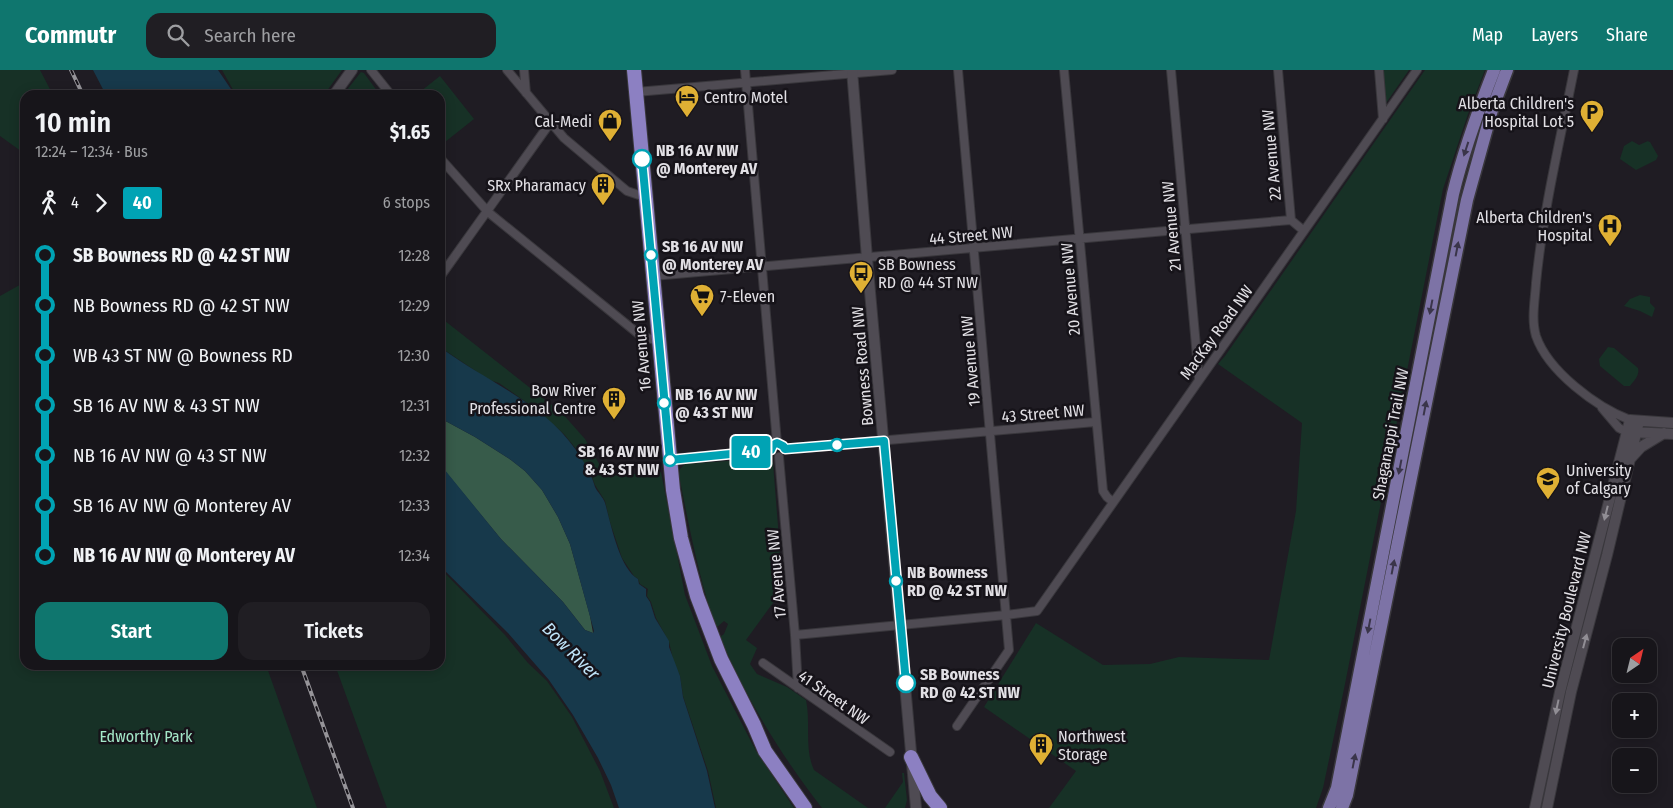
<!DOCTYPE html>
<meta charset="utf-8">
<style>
:root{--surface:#17151a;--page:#201e23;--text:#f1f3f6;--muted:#9e9fa2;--line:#363439;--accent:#0f766e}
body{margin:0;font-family:"Fira Sans Condensed",sans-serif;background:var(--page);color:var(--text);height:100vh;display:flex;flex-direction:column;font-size:19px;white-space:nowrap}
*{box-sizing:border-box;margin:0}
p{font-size:16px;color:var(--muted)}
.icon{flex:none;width:28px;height:28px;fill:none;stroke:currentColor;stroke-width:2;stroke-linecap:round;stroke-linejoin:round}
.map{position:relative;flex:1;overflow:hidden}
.drawer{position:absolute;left:20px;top:20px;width:425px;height:580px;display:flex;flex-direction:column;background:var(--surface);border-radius:15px;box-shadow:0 2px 12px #0003,0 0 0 1px var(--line)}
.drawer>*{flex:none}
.badge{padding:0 10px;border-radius:4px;font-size:18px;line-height:32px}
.needle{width:32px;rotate:35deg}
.tools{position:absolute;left:1612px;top:568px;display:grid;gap:10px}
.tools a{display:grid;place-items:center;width:45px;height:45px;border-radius:10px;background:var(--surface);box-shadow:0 2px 12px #0003,0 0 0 1px var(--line);font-size:25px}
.map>.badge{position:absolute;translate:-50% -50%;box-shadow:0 0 0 2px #fff}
.legs{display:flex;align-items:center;gap:8px;height:55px;padding:0 15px;font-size:16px}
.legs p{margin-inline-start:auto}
.head{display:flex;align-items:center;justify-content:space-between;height:85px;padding:0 15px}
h1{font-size:28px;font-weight:600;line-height:38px}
.button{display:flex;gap:10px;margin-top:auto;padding:10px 15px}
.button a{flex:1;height:58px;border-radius:15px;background:var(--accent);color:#fff;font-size:20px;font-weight:600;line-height:58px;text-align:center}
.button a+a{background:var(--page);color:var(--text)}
ul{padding:0 15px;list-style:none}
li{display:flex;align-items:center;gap:18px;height:50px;font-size:19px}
li i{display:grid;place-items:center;width:8px;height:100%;margin:0 6px;background:currentColor}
li i::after{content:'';width:12px;height:12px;margin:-6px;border:4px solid;border-radius:50%;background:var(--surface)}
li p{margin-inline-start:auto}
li:first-child i{background:linear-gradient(#0000 50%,currentColor 0)}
li:last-child i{background:linear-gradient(currentColor 50%,#0000 0)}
header{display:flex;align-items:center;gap:30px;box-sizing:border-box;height:70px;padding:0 25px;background:var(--accent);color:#fff}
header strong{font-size:24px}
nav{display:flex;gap:28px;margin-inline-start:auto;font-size:18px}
.search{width:350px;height:45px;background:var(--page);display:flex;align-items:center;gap:12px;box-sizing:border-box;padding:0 18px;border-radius:15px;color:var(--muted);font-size:19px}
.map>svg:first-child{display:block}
</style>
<header>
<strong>Commutr</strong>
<div class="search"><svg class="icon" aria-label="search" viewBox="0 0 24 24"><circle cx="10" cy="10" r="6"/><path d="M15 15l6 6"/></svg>Search here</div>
<nav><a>Map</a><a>Layers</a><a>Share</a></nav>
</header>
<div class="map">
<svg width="1673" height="738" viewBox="0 0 1673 738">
<rect width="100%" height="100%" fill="#1f1c23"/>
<!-- green -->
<path fill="#173126" d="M0 0H40L53 25H25V84L0 66Z
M222 0H342L324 25H236Z
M1383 0H1409L1386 33Z
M1425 0H1485L1468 44 1443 119 1344 619 1323 718 1316 738H1049L1076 701 984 637 1036 553 1103 595 1150 594 1179 587 1269 590 1296 441 1302 353 1218 294 1225 286Z
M361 2 364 3 380 25H343Z
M440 6 474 49 440 76V25H416Z
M1632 71 1639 75 1648 71 1649 72H1650L1658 86 1656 90 1636 100 1620 89 1624 76Z
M25 212V595H266L317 738H0V226Z
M1640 225 1650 227V233L1655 238 1652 247 1640 241 1624 236 1630 229Z
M440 247 562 343 585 369 606 406 661 402 685 525 712 596 756 681 794 738H716L708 701 683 626 680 606 674 593 669 572 656 548 651 532 647 526 648 519 640 514 638 509 634 506 622 488 610 452 605 431 595 415 592 407 588 401 577 380 564 364 533 337 499 313 489 310 440 277Z
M1608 277 1614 278 1638 298C1640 305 1634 311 1630 316H1624L1600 296 1599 289Z
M770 388 773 393 783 519 746 570 757 578 750 594 757 604 787 617 806 630C811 653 804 679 814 700L868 738H822C781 685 746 629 720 567L724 564 728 554 724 551 716 558C699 508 689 457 679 405L680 399 685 394Z
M440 498 505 565 528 593 547 611 572 647 600 701 614 738H387L335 595H440Z
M902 703H904L907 730 905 738H885L903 712Z"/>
<!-- forest -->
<path fill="#375b4a" d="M440 348 475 367 511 390 525 401 542 420 558 447 570 474 590 546 593 563 585 560 563 532 501 469 445 401 440 394Z"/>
<!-- water -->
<path fill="#17394b" d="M93 0H218L235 25H106Z
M440 277C485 311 543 332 576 380 582 388 587 398 591 406 593 410 594 414 595 417 598 423 603 427 605 433 611 454 619 498 638 509L639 514 646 519V526L650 532 655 548 669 571V577L680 606 683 627 707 701 715 738H619L611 715 598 688 573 645 549 610 508 563 440 496V394L501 469 563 532 585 560 593 563 594 561 570 474 558 447 542 420 525 401 511 390 475 367 440 348Z"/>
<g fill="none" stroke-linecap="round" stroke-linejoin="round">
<defs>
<path id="minor" d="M371 0 391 25
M507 0 564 68 627 121 645 127
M524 0 526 23
M745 0 777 373
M1064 0 1103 421 1107 427 1113 432
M1171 0 1199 309
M1278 0 1291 150 1304 161
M1379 0 1383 49
M1574 0C1560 71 1543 141 1536 213 1535 230 1531 249 1536 266 1548 301 1596 337 1630 350
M636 22 892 0
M441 89 488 142 641 266 658 271
M653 206 1291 150
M440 207 550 53
M1602 338 1619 358 1627 362
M785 379 1095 352
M779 387 795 565 798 618
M670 389 771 380
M795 565 1006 545 1037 541 1417 0
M763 593 890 682
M957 656 1009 580 958 0"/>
<path id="tertiary" d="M852 0 867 188 916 738
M334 25 352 0
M1630 362 1673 364
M1630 389 1641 377 1664 363
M1535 738 1560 622 1630 350 1673 353
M1547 738 1571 622 1607 485 1639 351"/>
<path id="primary" d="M1329 738 1337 718 1453 124C1463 82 1478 41 1494 0
M1342 738 1347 725 1467 130 1492 40 1507 0"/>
<path id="trunk" d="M634 0 673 420 681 468 697 526 721 589 754 655 765 681 805 738
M911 687 930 726 940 738"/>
</defs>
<!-- minor casing -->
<use href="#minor" stroke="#39373c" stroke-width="10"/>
<!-- tertiary casing -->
<use href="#tertiary" stroke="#39373c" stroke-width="12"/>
<!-- primary casing -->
<use href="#primary" stroke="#39373c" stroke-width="15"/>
<!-- trunk casing -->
<use href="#trunk" stroke="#39373c" stroke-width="16"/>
<!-- minor -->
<use href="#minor" stroke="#4f4b53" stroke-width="8"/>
<!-- tertiary -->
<use href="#tertiary" stroke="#4f4b53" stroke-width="10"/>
<!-- primary -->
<use href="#primary" stroke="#7d73a6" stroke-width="12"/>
<!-- trunk -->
<use href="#trunk" stroke="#8c80c2" stroke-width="14"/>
<defs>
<path id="rail" d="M71 0 83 25
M301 595 353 738"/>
</defs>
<!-- rail casing -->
<use href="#rail" stroke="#969499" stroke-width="4"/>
<!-- rail -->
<use href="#rail" stroke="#161319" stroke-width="2" stroke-dasharray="5.5" stroke-linecap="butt"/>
</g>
<!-- one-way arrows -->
<defs><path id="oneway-solid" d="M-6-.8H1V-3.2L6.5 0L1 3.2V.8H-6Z" transform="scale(1.25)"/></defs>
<g fill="#3a354a">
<use href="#oneway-solid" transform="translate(1466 79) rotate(108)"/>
<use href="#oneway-solid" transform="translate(1457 179) rotate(-79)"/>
<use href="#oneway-solid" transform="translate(1431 237) rotate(101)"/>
<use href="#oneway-solid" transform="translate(1425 338) rotate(-79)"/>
<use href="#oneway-solid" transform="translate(1400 397) rotate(101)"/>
<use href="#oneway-solid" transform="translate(1393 497) rotate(-79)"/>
<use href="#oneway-solid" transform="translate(1369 556) rotate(101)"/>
<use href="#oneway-solid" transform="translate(1354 691) rotate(-79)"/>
</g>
<g fill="#918e95">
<use href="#oneway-solid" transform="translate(1606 443) rotate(104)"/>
<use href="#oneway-solid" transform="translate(1585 571) rotate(-75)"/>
<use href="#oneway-solid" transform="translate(1557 637) rotate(102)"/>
</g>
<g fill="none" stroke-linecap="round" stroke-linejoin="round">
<defs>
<path id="line-1" d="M642 89 670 390 771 380 773 375 777 373 783 376 785 379 884 371 906 613"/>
</defs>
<!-- line-1 casing -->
<use href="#line-1" stroke="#fff" stroke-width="11"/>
<!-- line-1 -->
<use href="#line-1" stroke="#00a3b4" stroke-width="8"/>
</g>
<!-- icons -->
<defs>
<symbol id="hotel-pin" viewBox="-11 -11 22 30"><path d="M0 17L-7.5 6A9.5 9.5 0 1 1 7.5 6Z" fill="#dfb034" stroke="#161319"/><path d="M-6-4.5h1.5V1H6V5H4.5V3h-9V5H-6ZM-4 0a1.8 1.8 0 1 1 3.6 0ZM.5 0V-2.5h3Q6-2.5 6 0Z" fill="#111"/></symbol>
<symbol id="parking-pin" viewBox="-11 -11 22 30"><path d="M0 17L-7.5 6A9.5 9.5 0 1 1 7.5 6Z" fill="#dfb034" stroke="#161319"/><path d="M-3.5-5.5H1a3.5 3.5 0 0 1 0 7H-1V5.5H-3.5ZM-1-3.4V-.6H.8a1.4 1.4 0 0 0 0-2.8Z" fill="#111"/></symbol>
<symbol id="shop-pin" viewBox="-11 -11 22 30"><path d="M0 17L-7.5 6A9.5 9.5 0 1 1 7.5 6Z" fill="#dfb034" stroke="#161319"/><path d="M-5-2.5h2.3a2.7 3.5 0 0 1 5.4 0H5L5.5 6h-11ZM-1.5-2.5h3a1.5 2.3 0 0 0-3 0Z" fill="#111"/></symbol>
<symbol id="building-pin" viewBox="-11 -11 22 30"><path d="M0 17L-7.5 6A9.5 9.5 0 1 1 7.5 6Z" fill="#dfb034" stroke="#161319"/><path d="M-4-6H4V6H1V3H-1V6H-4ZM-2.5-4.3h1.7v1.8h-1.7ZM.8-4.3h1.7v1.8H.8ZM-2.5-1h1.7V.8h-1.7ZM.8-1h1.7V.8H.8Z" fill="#111"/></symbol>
<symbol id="hospital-pin" viewBox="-11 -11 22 30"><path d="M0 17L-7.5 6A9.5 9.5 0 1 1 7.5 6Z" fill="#dfb034" stroke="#161319"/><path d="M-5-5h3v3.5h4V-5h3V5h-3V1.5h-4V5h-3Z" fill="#111"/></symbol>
<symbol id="bus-pin" viewBox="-11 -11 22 30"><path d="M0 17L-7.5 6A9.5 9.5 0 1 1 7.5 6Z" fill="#dfb034" stroke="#161319"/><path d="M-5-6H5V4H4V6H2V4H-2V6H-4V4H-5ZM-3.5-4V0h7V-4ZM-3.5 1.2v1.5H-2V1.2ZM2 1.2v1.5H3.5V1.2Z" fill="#111"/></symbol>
<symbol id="supermarket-pin" viewBox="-11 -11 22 30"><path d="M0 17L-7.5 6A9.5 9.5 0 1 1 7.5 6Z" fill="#dfb034" stroke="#161319"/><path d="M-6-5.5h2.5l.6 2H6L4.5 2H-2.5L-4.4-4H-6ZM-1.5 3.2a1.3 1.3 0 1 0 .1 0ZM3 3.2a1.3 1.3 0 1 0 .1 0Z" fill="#111"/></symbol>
<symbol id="university-pin" viewBox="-11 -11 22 30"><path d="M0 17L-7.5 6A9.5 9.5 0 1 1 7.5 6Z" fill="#dfb034" stroke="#161319"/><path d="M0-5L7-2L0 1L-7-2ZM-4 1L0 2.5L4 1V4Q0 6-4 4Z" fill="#111"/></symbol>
</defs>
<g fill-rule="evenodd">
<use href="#hotel-pin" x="673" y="13" width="28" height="38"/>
<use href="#parking-pin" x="1578" y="28" width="28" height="38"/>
<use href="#shop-pin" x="596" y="37" width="28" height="38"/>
<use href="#building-pin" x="589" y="101" width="28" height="38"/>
<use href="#hospital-pin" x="1596" y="142" width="28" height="38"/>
<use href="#bus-pin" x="847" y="189" width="28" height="38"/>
<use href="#supermarket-pin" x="688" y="212" width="28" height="38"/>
<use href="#building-pin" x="600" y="315" width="28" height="38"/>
<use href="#university-pin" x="1534" y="395" width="28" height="38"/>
<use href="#building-pin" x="1027" y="661" width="28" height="38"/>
</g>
<!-- markers -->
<g fill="#fff" stroke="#00a3b4" stroke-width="2.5">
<circle cx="642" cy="89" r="9"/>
<circle cx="651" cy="185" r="6"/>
<circle cx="664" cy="333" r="6"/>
<circle cx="837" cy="375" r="6"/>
<circle cx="670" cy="390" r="6"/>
<circle cx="896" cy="511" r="6"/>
<circle cx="906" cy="613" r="9"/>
</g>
<g text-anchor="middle" stroke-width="5" stroke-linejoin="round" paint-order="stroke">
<!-- poi labels -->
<g font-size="16" fill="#e2e0e5" stroke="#161319" text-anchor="start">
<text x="704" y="33">Centro Motel</text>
<text x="1574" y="39" text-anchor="end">Alberta Children's<tspan x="1574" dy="18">Hospital Lot 5</tspan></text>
<text x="592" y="57" text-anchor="end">Cal-Medi</text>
<text x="586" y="121" text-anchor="end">SRx Pharamacy</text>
<text x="1592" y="153" text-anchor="end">Alberta Children's<tspan x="1592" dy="18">Hospital</tspan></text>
<text x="878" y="200">SB Bowness<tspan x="878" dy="18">RD @ 44 ST NW</tspan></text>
<text x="720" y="232">7-Eleven</text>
<text x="596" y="326" text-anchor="end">Bow River<tspan x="596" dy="18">Professional Centre</tspan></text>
<text x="1566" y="406">University<tspan x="1566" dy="18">of Calgary</tspan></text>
<text x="1058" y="672">Northwest<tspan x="1058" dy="18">Storage</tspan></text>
</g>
<!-- stop labels -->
<g font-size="16" font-weight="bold" fill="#e2e0e5" stroke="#161319" text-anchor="start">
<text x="656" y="86">NB 16 AV NW<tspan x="656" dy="18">@ Monterey AV</tspan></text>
<text x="662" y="182">SB 16 AV NW<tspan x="662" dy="18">@ Monterey AV</tspan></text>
<text x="675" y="330">NB 16 AV NW<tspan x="675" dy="18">@ 43 ST NW</tspan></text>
<text x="659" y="387" text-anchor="end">SB 16 AV NW<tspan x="659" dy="18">&amp; 43 ST NW</tspan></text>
<text x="907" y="508">NB Bowness<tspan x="907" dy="18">RD @ 42 ST NW</tspan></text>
<text x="920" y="610">SB Bowness<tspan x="920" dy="18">RD @ 42 ST NW</tspan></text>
</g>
<!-- street labels -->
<g font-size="16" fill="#e2e0e5" stroke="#161319">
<text transform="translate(1271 85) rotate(-95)" y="6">22 Avenue NW</text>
<text transform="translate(1171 156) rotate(-95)" y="6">21 Avenue NW</text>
<text transform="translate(971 165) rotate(-5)" y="6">44 Street NW</text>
<text transform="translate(1070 219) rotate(-95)" y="6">20 Avenue NW</text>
<text transform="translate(1216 262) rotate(-54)" y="6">MacKay Road NW</text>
<text transform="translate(641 276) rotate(-95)" y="6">16 Avenue NW</text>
<text transform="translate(970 291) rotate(-95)" y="6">19 Avenue NW</text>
<text transform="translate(862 296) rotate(-95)" y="6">Bowness Road NW</text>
<text transform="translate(1043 343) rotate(-5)" y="6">43 Street NW</text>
<text transform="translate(1390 364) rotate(-79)" y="6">Shaganappi Trail NW</text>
<text transform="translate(776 504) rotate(-95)" y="6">17 Avenue NW</text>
<text transform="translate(1566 540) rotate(-76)" y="6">University Boulevard NW</text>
<text transform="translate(834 627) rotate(35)" y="6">41 Street NW</text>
</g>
<!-- park labels -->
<g font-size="16" fill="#a4e7c8" stroke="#161319">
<text x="146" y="672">Edworthy Park</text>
</g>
<!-- water labels -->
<g font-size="18" font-style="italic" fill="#bfe4f9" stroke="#161319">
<text transform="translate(571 581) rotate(45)" y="6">Bow River</text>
</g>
</g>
</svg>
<div class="tools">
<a><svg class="needle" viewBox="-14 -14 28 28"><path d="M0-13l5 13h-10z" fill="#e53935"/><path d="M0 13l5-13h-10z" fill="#9e9fa2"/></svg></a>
<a>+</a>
<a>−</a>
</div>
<b class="badge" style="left:751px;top:382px;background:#00a3b4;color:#fff">40</b>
<section class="drawer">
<div class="head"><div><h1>10 min</h1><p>12:24 – 12:34 · Bus</p></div><b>$1.65</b></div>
<div class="legs"><svg class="icon" aria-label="walk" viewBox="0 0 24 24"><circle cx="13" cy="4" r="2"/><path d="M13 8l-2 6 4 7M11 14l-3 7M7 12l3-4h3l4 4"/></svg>4<svg class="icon" aria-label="forward" viewBox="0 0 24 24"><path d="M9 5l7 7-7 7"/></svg><b class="badge" style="background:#00a3b4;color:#fff">40</b><p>6 stops</p></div>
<ul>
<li><i style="color:#00a3b4"></i><b>SB Bowness RD @ 42 ST NW</b><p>12:28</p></li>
<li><i style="color:#00a3b4"></i><span>NB Bowness RD @ 42 ST NW</span><p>12:29</p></li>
<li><i style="color:#00a3b4"></i><span>WB 43 ST NW @ Bowness RD</span><p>12:30</p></li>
<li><i style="color:#00a3b4"></i><span>SB 16 AV NW &amp; 43 ST NW</span><p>12:31</p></li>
<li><i style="color:#00a3b4"></i><span>NB 16 AV NW @ 43 ST NW</span><p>12:32</p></li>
<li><i style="color:#00a3b4"></i><span>SB 16 AV NW @ Monterey AV</span><p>12:33</p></li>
<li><i style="color:#00a3b4"></i><b>NB 16 AV NW @ Monterey AV</b><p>12:34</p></li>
</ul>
<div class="button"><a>Start</a><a>Tickets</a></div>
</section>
</div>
